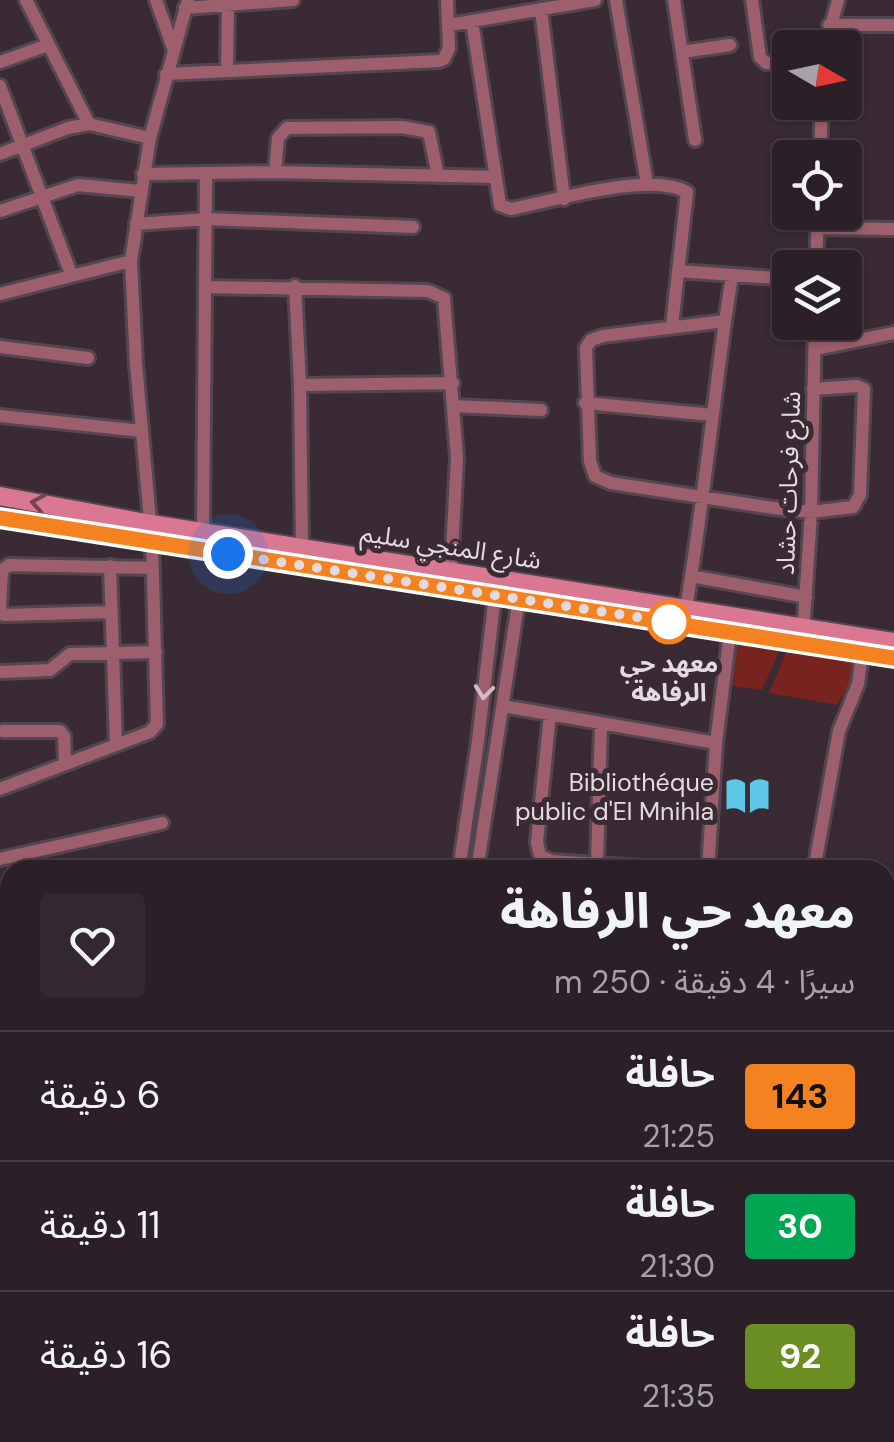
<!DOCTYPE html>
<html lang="ar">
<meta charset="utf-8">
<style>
:root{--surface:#2b2027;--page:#33282f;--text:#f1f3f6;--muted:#a6a3a7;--line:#473e44}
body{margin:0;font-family:"DM Sans","Noto Sans Arabic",sans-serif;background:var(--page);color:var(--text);direction:rtl;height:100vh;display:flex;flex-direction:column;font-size:38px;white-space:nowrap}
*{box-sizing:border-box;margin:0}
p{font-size:32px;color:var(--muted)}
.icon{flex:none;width:55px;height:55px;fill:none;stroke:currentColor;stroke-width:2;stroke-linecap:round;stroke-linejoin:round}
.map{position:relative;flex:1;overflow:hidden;direction:ltr}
.drawer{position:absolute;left:0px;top:860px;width:895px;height:582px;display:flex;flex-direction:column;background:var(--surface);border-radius:30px 30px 0 0;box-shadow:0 2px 8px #0004,0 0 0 2px var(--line);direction:rtl}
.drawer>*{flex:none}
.badge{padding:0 20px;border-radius:8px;font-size:35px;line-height:65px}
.needle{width:65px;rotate:99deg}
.controls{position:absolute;left:772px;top:30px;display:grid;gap:20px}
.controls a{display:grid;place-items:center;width:90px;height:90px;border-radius:10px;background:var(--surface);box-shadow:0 2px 8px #0004,0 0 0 2px var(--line);font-size:50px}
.you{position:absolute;width:50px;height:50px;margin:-25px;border:8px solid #fff;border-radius:50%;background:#1a73e8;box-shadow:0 0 0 15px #1a73e833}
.map>.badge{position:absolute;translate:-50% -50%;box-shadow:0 0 0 5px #fff}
.round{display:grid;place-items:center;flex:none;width:105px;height:105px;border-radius:10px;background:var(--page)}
.headline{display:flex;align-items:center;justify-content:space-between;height:170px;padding:0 40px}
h1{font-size:48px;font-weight:800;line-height:75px}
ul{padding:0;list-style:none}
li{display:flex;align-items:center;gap:30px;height:130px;padding:0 40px;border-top:2px solid var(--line)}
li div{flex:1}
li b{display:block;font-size:38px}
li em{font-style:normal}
li .badge{min-width:110px;font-weight:700;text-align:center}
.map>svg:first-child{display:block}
</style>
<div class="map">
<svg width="894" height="1442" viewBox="0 0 894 1442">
<rect width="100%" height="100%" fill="#392a34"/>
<!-- built -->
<path fill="#46303e" d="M885 927 894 929V1106L885 1214Z"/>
<!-- green -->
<path fill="#76241d" d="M731 640 781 647 762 690 721 684Z
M788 648 868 660 866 672 851 682 837 705 769 693Z"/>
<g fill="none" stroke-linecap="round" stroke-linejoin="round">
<defs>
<path id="minor" d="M26 0 89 124
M156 0 173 48
M616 0 647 184
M674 0 695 140
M752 0 760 57 766 63 790 64
M185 8 293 0
M541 9 564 199
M472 21 500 205 511 209C553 201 651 171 687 192L672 326
M449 25 595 0
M829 25H894
M825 48 838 0
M682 52 730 45
M0 62 48 45
M227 70 228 5
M166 74 439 61 444 59 449 48 447 0
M0 86 71 274
M0 154 68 128 89 124 150 138
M820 158 822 102
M275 172 278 138 287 128 402 127 429 132 438 176
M143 174 275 172 495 177
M0 211 78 185 140 191
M136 224 207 219 413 227
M817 228 894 229
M816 268 818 212
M678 271 790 279
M295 286 300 385 302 548
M206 287 428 291 444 298 457 458 451 571
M0 294 131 261
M725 321 732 275
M0 347 88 358
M815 349 894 333
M300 385 453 383
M585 403 713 415
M454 406 541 410
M0 416 142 431
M203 531 206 173
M110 566 116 743
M691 576 806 597
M686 608C702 513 712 417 725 321L603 336 591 340 586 348 590 461 595 476 611 483 773 508 811 512 853 507 860 495 864 389 857 386 813 389
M112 612 4 615 0 609 2 570 9 565 153 568
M803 635 811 512 815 322
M0 672 50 670 70 654 156 652
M503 706 716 743
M550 714 537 842 540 856 552 861 688 870
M3 731H60L64 736 65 764
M0 789 150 732 157 724 152 543 136 364 131 261 150 138 188 0
M0 859 162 823
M597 864 601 723
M459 870 478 741 495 595
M477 870 519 598
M708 870 716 743 730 632
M814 870 839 731 858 684 862 653
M885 922 894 923
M0 953 10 951
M0 967 10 1012
M0 1029 10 1092
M0 1155 10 1152
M885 1227 894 1225
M0 1239 10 1238
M0 1344 10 1341
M0 1363 4 1395
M409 1432 411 1442
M576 1432 579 1442
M747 1432 750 1442
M801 1432 804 1442
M875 1432 877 1442
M104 1442 130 1432
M223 1442 254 1432
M594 1442 639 1432"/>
<path id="secondary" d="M0 496 151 524 894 642
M0 517 894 658"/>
</defs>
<!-- minor casing -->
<use href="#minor" stroke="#544650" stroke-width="18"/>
<!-- secondary casing -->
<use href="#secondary" stroke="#544650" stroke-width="22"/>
<!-- minor -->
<use href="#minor" stroke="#9d5f6e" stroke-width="12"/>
<!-- secondary -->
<use href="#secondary" stroke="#db7891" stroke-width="18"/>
</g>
<!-- one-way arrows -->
<defs><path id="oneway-chevron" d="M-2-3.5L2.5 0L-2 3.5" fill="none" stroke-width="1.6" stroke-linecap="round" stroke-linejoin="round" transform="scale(2.5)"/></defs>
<use stroke="#724555" href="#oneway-chevron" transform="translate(38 503) rotate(-170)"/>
<use stroke="#d2bbc4" href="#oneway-chevron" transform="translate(484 692) rotate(96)"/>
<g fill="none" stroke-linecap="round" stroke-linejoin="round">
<defs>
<path id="line" d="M0 518 894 658"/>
</defs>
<!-- line casing -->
<use href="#line" stroke="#fff" stroke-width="22"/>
<!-- line -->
<use href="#line" stroke="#f58220" stroke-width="15"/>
<!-- walk -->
<path stroke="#e4dae0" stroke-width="10" stroke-dasharray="0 18" d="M228 554 669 622"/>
</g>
<!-- icons -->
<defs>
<symbol id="library-bare" viewBox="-9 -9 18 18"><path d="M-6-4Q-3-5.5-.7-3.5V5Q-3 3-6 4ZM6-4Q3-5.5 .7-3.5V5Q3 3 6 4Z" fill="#5dc7e8" stroke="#392a34" stroke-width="2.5" paint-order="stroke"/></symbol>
</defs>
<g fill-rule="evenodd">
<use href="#library-bare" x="716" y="764" width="63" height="63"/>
</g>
<!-- markers -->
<circle fill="#fff" stroke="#f58220" stroke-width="5" cx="669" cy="622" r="20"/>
<g text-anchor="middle" stroke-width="10" stroke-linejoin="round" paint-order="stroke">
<!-- street labels -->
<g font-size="25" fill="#e4dae0" stroke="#392a34">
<text transform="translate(788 483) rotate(-88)" y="9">شارع فرحات حشاد</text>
<text transform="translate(451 546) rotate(9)" y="9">شارع المنجي سليم</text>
</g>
<!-- stop labels -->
<g font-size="25" font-weight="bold" fill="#e4dae0" stroke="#392a34">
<text x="669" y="672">معهد حي<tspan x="669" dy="29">الرفاهة</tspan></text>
</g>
<!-- poi labels -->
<g font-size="25" fill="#e4dae0" stroke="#392a34" text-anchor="end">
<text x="714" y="791">Bibliothéque<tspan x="714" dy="29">public d'El Mnihla</tspan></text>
</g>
</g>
</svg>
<div class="controls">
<a><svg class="needle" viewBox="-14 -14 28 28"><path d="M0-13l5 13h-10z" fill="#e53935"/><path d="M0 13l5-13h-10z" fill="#a6a3a7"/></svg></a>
<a><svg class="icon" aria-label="locate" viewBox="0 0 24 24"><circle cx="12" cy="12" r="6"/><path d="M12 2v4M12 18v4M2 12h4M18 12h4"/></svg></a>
<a><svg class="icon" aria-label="layers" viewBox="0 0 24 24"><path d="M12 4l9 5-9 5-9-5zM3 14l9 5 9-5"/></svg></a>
</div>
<div class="you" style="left:228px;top:554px"></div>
<section class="drawer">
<div class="headline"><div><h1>معهد حي الرفاهة</h1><p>سيرًا · 4 دقيقة · 250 m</p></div><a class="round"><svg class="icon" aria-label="heart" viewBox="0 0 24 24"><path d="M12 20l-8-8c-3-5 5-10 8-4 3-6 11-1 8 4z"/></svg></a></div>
<ul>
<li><span class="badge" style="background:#f58220;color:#111">143</span><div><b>حافلة</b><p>21:25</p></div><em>6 دقيقة</em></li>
<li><span class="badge" style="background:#00a651;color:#fff">30</span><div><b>حافلة</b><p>21:30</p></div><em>11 دقيقة</em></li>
<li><span class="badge" style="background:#6b8e23;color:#fff">92</span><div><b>حافلة</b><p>21:35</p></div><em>16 دقيقة</em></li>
</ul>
</section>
</div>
